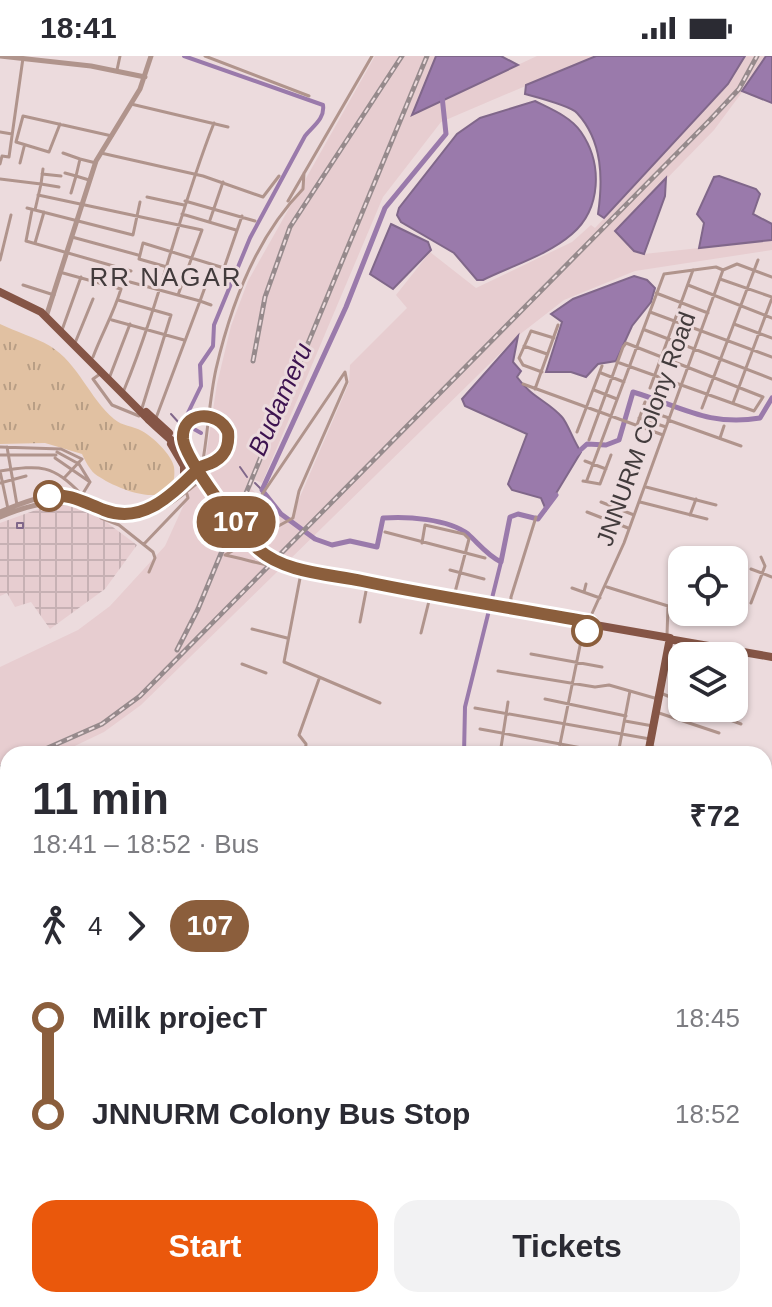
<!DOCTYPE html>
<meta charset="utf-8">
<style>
:root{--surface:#fff;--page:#f2f2f3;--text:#2b2b33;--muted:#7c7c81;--accent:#ea580c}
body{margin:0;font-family:Helvetica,sans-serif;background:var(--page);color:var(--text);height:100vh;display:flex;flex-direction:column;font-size:30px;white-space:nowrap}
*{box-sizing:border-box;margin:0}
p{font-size:26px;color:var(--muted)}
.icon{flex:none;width:44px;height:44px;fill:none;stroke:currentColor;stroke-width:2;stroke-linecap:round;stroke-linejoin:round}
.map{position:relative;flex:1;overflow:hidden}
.sheet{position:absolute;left:0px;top:690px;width:772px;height:562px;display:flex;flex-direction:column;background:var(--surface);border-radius:24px 24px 0 0;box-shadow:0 2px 6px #0004}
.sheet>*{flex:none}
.badge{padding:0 16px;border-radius:26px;font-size:28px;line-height:52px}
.tools{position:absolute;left:668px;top:490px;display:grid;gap:16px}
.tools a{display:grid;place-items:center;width:80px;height:80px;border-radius:16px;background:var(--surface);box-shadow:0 2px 6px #0004;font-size:40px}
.map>.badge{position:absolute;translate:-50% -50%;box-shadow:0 0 0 4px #fff}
.legs{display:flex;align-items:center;gap:12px;height:88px;padding:0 32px;font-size:26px}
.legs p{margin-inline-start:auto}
.summary{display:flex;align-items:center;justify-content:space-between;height:136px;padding:0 32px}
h1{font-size:44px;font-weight:700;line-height:60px}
.button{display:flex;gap:16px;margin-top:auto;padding:16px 32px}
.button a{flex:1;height:92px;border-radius:24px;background:var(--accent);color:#fff;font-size:32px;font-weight:700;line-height:92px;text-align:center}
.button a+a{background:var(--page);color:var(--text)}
ul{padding:0 32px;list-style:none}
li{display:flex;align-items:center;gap:28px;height:96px;font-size:30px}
li i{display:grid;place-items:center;width:12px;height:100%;margin:0 10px;background:currentColor}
li i::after{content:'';width:20px;height:20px;margin:-10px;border:6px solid;border-radius:50%;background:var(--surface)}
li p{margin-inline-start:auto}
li:first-child i{background:linear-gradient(#0000 50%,currentColor 0)}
li:last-child i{background:linear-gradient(currentColor 50%,#0000 0)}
.status{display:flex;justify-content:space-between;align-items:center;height:56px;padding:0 40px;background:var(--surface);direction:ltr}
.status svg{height:22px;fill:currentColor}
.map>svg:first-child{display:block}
</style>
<div class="status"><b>18:41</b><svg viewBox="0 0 49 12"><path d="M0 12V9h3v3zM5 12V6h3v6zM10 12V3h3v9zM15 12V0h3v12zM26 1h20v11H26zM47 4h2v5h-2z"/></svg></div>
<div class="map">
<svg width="772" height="1251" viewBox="0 0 772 1251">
<defs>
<pattern id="industrial-grid" width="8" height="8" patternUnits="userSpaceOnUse" patternTransform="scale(2)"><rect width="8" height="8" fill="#e7cdd0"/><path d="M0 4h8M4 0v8" fill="none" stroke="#c7b1b4"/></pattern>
<pattern id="grass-tufts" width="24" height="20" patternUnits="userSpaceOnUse" patternTransform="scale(2)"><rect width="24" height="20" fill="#e1c1a2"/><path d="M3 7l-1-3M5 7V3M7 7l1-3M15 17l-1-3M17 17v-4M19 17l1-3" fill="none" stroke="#b89e85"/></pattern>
</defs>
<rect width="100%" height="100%" fill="#ecdbdd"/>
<!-- built -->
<path fill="#e7cdd0" d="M375 0H436L413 58 537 0H596L441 66 383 141 262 427 255 424 251 433 290 464 349 327 350 309 407 252 396 239 430 196 476 232 572 186 591 169 595 172 728 28 745 0H765L763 8 714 74 616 175 644 198 772 184V194L635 215 564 244 519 279 141 649 104 676 58 698H8V723L0 729V611L78 574 110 550 165 490 206 400 217 328 231 270 248 225Z"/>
<!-- industrial -->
<path fill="url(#industrial-grid)" d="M74 448 98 460 137 489 105 533 50 573 31 546 15 551 7 537 0 540V467L47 450Z"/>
<!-- grass -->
<path fill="url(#grass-tufts)" d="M0 268C16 276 35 281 50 290 78 307 90 343 114 363 122 370 133 370 142 375 153 381 172 399 174 411 180 460 115 433 95 418 89 413 85 404 82 398L45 387 0 388Z"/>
<!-- water -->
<path fill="#9a7aab" stroke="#80678a" stroke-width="2" d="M436 0H501L518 9 412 59Z
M596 0H745L728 28 604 162 598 158C603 124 603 85 577 57 571 50 536 41 525 38L526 29Z
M766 0H772V47L742 35Z
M535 45C551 53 571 61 581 76 603 108 601 153 572 178 548 199 511 210 483 224H477L454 197 401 166 397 159 399 152 457 78 480 62Z
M719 120 756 133 760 138 753 158 772 168V184L699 192 704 167 697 158 714 121Z
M666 122 665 140 644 198 634 195 615 175Z
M391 168 428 186 431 194 393 233 370 218Z
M634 220 647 224 655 232 651 246 632 270 616 305 598 308 586 321 571 316H546L562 266 551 258 573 243Z
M518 280 513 306 521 315 517 321C532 342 548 345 562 361 567 366 574 386 581 396L546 454 541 442 512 434 508 428 527 378 465 350 462 343Z"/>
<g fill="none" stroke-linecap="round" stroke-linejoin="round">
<!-- stream -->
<path stroke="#80678a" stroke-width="2" d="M171 358 180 368H185
M240 411 247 421
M255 427 262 434
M17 467H23V472H17Z"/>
<!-- canal -->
<path stroke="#9a7aab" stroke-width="4" d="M184 0 323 49C325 63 313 70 305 80L250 182 214 269 213 290 200 309 201 330 185 363V368L201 377
M464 698 465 651 501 506
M0 1177 5 1173 8 1153"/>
<!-- river -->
<path stroke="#9a7aab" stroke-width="5" d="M442 40 446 78 385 152 346 251 262 434 281 458 315 483 332 489 350 485 377 491 383 462C407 460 448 463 468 478 479 488 487 499 501 506L510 461 518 458 538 463 556 439
M576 398 587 388 606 389 619 384 633 336C680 350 709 371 760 362L772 342"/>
<!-- minor -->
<path stroke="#b0948c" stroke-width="3" d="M205 0 309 40
M117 14 120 0
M131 48 228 71
M60 68 49 96 16 86 23 60 32 62 112 80
M0 76 12 78
M63 97 80 103
M101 97 203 120 263 141 279 120
M20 107 24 91
M0 108 2 100 9 101 23 2
M43 113 41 128 59 131
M65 117 76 120 71 137
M42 118 61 120
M0 123 41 128 35 154
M89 124 76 120 80 103 96 107
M38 139 202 174 178 239
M147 141 184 149
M185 145 255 165
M288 145 372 0
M27 152 133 179 140 146
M32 154 26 185 131 215
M182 158 236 174
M210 164 223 126
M72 181 138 199
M35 187 44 156
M0 204 11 159
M167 211 139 203 143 187 224 212 242 160
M63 217 121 233C113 259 103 275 93 301
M208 223 200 245 211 249
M720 223 772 241
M130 226 200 245 156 362
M23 229 54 239
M688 229 772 262
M656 237 708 257
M118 244 171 259 142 352
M650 256 772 301
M112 264 184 284
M734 268 772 282
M62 274 81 221
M645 274 772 323
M75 287 93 243
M524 290 547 298
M542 316 523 309 519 302 531 275 554 282
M601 317 624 326
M100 318 93 323 112 349 139 360
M110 320 130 268
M523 328 663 379
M650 332 693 214
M535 333 558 269
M124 334C160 247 179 155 214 67
M594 334 617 343
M733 347 772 242
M702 352 758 204
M642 353 669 362
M639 362 666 371
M668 364 741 390
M637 369 645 346
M577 376 602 310
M720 382 724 370
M589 384 623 291 626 287 763 341 754 355 617 306
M0 391 61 393 82 403 65 421
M7 391 17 449
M57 396 79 408 90 426
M0 399H56
M55 402 90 426
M585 405 606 413
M202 410C208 378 209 345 216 313 231 248 257 180 303 133L304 117
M0 415C41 409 52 408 82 439L79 443
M0 415 8 453
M587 424 664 218 716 211 723 214
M583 425 600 428 611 399
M0 427 26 420
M646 431 716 449
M82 439 90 426
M601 446 634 459
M640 446 707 463
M587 456 628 472
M100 457 101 462 119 469 153 496 155 502 149 516
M690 459 696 443
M240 471 345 316 347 326 299 435 293 462 225 499C248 504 271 511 293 514
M385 476 485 502
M422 487 425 469 464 478 469 483 454 540
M144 488 188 442 184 427
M751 513 772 521
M450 514 484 523
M301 517 284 606 380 647
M607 531 668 550 667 579
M572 532 600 542
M584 536 586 528
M751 547 765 510 761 501
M519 553 511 548V541L536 461
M360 566 367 530 364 529
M579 576a4 4 0 1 1 8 0a4 4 0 1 1-8 0Z
M252 573 287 582
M585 573 624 487 723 214 737 208 772 221
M421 577 430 541
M531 598 602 611
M242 608 266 617
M498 615 595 631 609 629 630 635
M663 638 682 646
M545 643 626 660
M475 652 650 683
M698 652 741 668
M659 657 719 677
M625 665 653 670
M480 673 614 698
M653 691 674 698
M478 693 505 698
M305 698 306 688 299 679 319 623
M500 698 508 646
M558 698 582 580
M618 698 630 635 658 643
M764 713 772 716
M764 729 772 731
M0 730 8 736
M764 746 772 748
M769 747 772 738
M764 763 772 766
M0 793 8 772
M0 795 8 797
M0 926 8 928
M0 948 8 950
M0 1083 6 1084
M0 1130 7 1131
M0 1142 1 1143
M3 1183 8 1198
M0 1215 8 1216
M0 1232 8 1233
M53 1244 80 1251
M217 1244 247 1251
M380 1244 406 1251
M510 1244 545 1251
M592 1244 628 1251
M680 1244 683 1245
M126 1246 147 1251
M7 1251 9 1244
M44 1251 46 1244
M168 1251H169
M270 1251 271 1244
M368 1251 370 1244
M659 1251 660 1244
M766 1251 767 1213"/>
<!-- tertiary -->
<path stroke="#b0948c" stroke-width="5" d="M0 0 91 10 145 21
M46 261 96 105 140 33 151 0
M0 456C19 448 45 437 66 440 81 442 93 450 107 455 144 467 169 440 193 417 205 406 219 408 227 392
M0 461C38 445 66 440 104 458"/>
<!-- primary -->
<path stroke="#855546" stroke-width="8" d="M0 236 41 256 149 364
M146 356 169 377
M171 388 184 410V426
M469 547 670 582
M674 584 772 601
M648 698 669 587
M549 1251 550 1244"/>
<defs>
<path id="rail" d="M253 305 265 241 290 171 402 0
M177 594 198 553 427 0
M34 698 102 668 140 640 710 64 739 33 757 0
M0 712 8 709"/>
</defs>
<!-- rail casing -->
<use href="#rail" stroke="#968a8c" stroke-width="5"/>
<!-- rail -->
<use href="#rail" stroke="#ecdbdd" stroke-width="2" stroke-dasharray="6" stroke-linecap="butt"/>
<!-- tertiary-bridge -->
<path stroke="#b0948c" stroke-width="5" d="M189 398 184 375 194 363 205 359 224 369 228 381 227 392
M104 458C143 475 173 445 202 422"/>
<!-- primary-bridge -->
<path stroke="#855546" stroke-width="8" d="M149 364C161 376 175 386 186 399 220 440 243 498 298 512L469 547"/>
</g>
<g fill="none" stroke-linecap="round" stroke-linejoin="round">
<defs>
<path id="line-1" d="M49 440C70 437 85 447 104 454 143 469 171 439 197 414L203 410C221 405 230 395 228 376 218 353 181 355 183 383 185 403 242 479 258 493 285 517 329 518 362 525 438 541 513 552 589 566L587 575"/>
</defs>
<!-- line-1 casing -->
<use href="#line-1" stroke="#fff" stroke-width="18"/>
<!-- line-1 -->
<use href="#line-1" stroke="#8b5e3c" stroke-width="12"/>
</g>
<!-- markers -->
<g fill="#fff" stroke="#8b5e3c" stroke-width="4">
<circle cx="49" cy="440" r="14"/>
<circle cx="587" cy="575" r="14"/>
</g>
<g text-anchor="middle" stroke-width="6" stroke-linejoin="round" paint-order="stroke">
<!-- street labels -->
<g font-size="24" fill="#423b3c" stroke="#ecdbdd">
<text transform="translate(646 373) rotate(-70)" y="8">JNNURM Colony Road</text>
</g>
<!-- neighbourhood labels -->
<g font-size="26" letter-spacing="2" fill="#423b3c" stroke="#ecdbdd">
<text x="166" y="230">RR NAGAR</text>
</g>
<!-- water labels -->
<g font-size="26" font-style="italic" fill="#3d1350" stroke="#ecdbdd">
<text transform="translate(280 343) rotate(-66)" y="9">Budameru</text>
</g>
</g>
</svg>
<div class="tools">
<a><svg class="icon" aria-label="locate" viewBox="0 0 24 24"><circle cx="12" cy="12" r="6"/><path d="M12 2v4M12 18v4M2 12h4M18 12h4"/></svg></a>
<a><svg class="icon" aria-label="layers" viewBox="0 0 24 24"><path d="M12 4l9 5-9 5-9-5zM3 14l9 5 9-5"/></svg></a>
</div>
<b class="badge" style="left:236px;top:466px;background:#8b5e3c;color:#fff">107</b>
<section class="sheet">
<div class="summary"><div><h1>11 min</h1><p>18:41 – 18:52 · Bus</p></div><b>₹72</b></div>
<div class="legs"><svg class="icon" aria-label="walk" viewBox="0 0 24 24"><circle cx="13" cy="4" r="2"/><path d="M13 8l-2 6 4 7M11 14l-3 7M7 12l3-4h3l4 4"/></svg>4<svg class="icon" aria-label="forward" viewBox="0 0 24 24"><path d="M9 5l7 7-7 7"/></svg><b class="badge" style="background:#8b5e3c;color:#fff">107</b></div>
<ul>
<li><i style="color:#8b5e3c"></i><b>Milk projecT</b><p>18:45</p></li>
<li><i style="color:#8b5e3c"></i><b>JNNURM Colony Bus Stop</b><p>18:52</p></li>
</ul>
<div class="button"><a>Start</a><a>Tickets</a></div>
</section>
</div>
